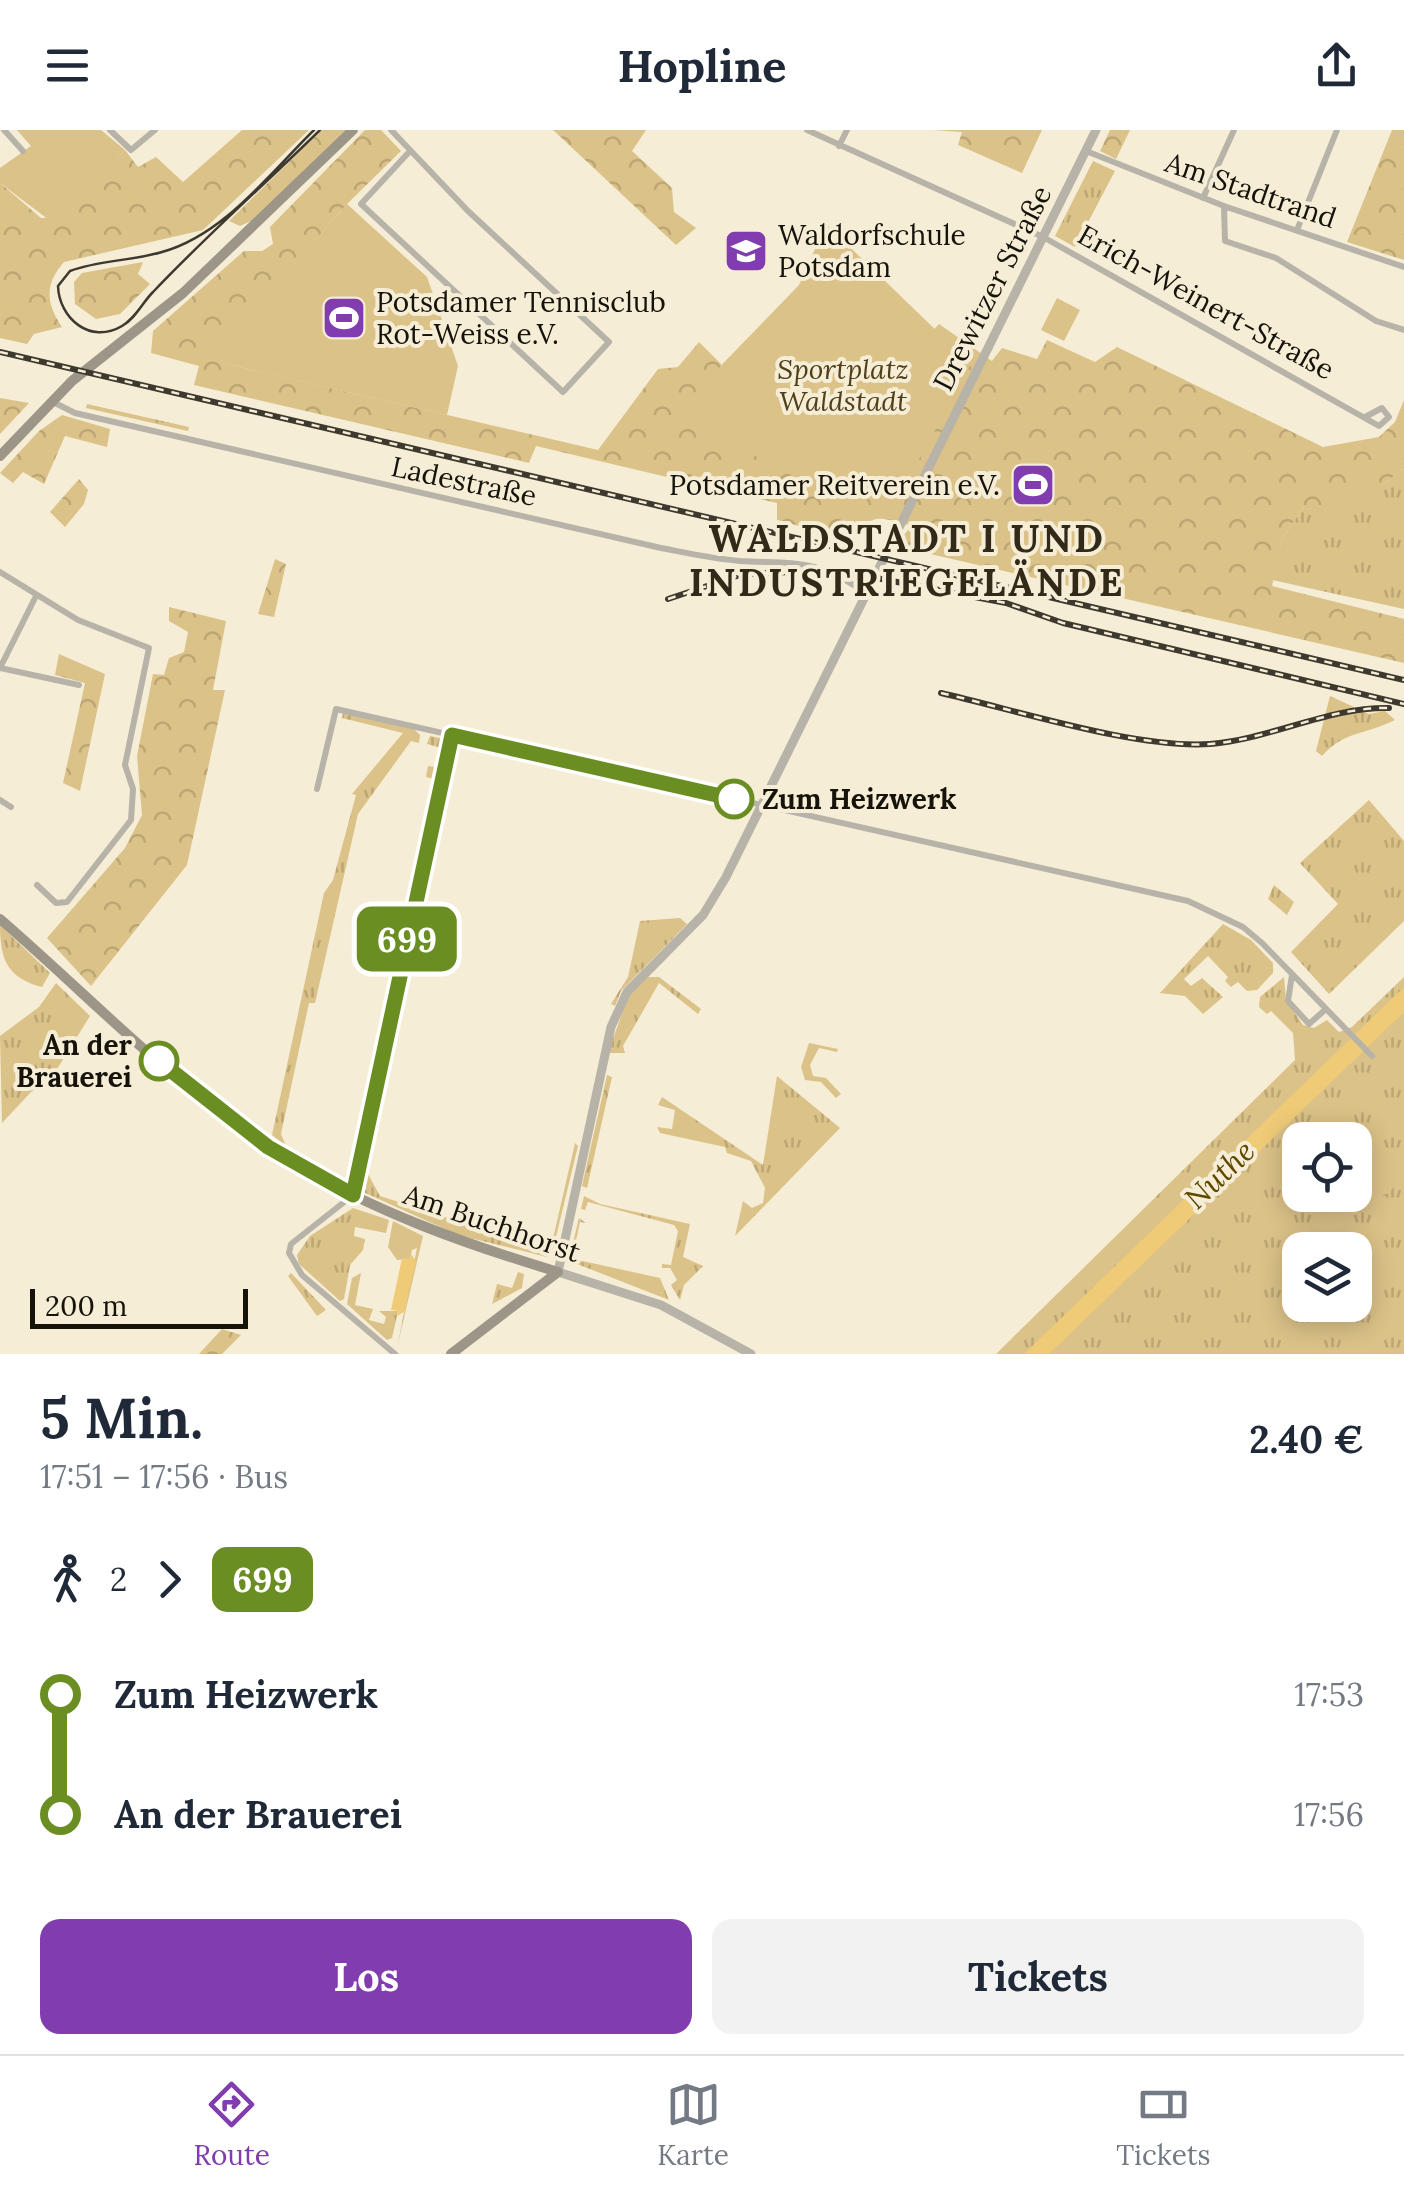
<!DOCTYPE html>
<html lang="de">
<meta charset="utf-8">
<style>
:root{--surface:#fff;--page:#f2f2f3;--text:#1f2937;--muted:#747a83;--line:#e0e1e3;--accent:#813cb0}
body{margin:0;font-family:Lora,serif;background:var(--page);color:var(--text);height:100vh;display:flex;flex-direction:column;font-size:38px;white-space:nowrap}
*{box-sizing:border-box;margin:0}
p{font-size:32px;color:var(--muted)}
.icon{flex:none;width:55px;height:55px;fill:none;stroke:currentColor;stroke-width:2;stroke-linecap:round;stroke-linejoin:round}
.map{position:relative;height:1224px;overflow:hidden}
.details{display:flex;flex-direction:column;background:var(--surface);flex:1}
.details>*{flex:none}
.badge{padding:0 20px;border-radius:15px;font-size:35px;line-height:65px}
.controls{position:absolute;left:1282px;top:992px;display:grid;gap:20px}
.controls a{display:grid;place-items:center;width:90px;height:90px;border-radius:20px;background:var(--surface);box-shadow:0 5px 25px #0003;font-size:50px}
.scale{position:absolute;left:30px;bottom:25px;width:218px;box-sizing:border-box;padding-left:10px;border:5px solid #16130b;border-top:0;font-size:28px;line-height:35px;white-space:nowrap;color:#16130b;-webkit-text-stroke:8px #f6edd6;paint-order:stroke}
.map>.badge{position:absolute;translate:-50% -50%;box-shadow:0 0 0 5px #fff}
.legs{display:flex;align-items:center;gap:15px;height:110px;padding:0 40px;font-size:32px}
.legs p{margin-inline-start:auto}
.headline{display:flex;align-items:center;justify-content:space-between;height:170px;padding:0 40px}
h1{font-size:55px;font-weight:700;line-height:75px}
.button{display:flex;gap:20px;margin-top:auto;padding:20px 40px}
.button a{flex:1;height:115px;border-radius:20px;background:var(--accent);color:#fff;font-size:40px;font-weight:700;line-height:115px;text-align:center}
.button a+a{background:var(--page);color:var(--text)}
ul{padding:0 40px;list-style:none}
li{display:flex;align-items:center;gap:35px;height:120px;font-size:38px}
li i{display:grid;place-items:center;width:15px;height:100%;margin:0 12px;background:currentColor}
li i::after{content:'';width:25px;height:25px;margin:-12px;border:8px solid;border-radius:50%;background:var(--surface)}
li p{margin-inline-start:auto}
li:first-child i{background:linear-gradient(#0000 50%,currentColor 0)}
li:last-child i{background:linear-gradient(currentColor 50%,#0000 0)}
header{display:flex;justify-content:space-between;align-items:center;height:130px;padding:0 40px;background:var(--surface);font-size:45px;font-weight:700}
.tabs{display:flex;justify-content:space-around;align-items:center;height:140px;border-top:2px solid var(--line);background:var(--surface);font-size:28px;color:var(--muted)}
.tabs a{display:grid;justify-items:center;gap:5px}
.tabs .active{color:var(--accent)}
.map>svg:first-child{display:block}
</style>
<header><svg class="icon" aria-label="menu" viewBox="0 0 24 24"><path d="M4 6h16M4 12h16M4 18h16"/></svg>Hopline<svg class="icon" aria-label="share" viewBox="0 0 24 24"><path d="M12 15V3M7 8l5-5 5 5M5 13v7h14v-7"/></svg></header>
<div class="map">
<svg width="1404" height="1224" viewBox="0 0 1404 1224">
<defs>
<pattern id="grass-tufts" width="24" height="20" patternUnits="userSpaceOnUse" patternTransform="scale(2.5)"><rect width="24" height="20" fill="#dbc288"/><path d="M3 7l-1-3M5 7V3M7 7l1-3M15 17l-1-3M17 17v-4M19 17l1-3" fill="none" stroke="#bba674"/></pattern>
<pattern id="forest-crowns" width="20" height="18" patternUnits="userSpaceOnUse" patternTransform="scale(2.5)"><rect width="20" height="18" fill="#dbc288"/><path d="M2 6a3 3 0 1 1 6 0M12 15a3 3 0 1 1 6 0" fill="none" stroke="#bba674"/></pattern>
</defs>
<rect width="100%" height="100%" fill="#f6edd6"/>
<!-- grass -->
<path fill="url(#grass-tufts)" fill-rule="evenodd" d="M1093 31 1115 41 1075 117 1055 106Z
M87 274 189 297 188 301 86 278Z
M1404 338V479L1272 450 1282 409 1304 376 1384 354Z
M1330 566 1369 584 1385 581 1395 590C1365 605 1344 601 1322 626L1316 621Z
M343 583 413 598 420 605 419 613 411 611 358 684 315 873H309L281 1004 286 1016 272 1005 324 763 333 750 356 665 352 664 403 603 342 588Z
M430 606 440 608 444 618 436 659 432 658 434 649 426 647 428 636 436 637 438 617 427 614Z
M1369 670 1404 711V791L1329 864 1291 822 1338 774 1300 733Z
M1274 755 1294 772 1287 785 1268 769Z
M680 788 687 794 621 861 615 876 611 874 628 847 640 791Z
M1223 794 1251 810 1273 833V843L1257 860 1247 861 1238 852 1231 857 1225 851 1228 847 1208 826 1184 849 1191 856 1202 848 1223 867 1203 884 1185 866 1160 863Z
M0 795 50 843 42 857C7 848 0 829 0 795Z
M648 847H659L701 879 698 884 659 853 623 916 625 923H608L629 864Z
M1284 847 1286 870 1303 895 1314 898 1327 890 1339 902 1352 897 1404 847V1224H996L1295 930 1293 903 1271 881 1267 884 1259 877 1260 867ZM1300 1010H1355V1065H1300ZM1300 1120H1355V1175H1300Z
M56 853 90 886 49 952 31 962 2 993 0 906 39 877Z
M809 913 838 919 837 922 819 918 810 935 813 946 826 948 841 964 836 968 821 952 805 950 801 937Z
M607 945 612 947 587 1058 582 1056Z
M777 946 840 998 735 1106 743 1071 752 1078 763 1073 765 1058 751 1031 727 1023 725 1017 660 1003 657 997 672 999 675 980 658 975 662 967 763 1035Z
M575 1013 578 1016 553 1119 547 1127 458 1105 361 1061 371 1029 368 1044 380 1066 541 1118 552 1113Z
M584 1066 600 1074 690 1094 683 1127 703 1136 684 1155 680 1170 671 1155 677 1150 670 1138H662V1134L671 1135 678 1101 674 1095 588 1072 585 1080 581 1079Z
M353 1078 389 1090 386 1103 355 1097 354 1106 365 1109 363 1120 350 1135 344 1169 340 1171 299 1134 297 1125 310 1106Z
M579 1088 586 1093 580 1092 573 1124 578 1130 660 1148 669 1170 572 1132 570 1125Z
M393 1091 423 1106 397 1218 417 1118 412 1120 410 1129 397 1130 388 1117Z
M518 1142 524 1144 522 1158 492 1174 497 1154 512 1158Z
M291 1143 326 1180 317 1186 288 1146Z
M361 1143 355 1175 373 1179 369 1190 384 1194 386 1187 379 1181H398L392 1208 387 1210 347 1174 352 1148Z"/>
<!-- forest -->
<path fill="url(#forest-crowns)" d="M242 0H309L203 100 64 132C45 154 45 172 62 197L34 204 27 214 0 208V53L41 88H67L125 20 138 37 156 27 183 52Z
M322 0H346L256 89 240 96 229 91Z
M365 0H381L401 21 347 74 210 230 598 320 658 239 678 237 699 212 721 234 722 247 924 210 939 194 992 231 1002 218 1037 229 1047 210 1095 232 1117 217 1323 317 1379 307 1395 292 1404 270V338L1384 354 1332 380 1304 376 1282 409 1272 456 1404 489V533L900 417 896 415 911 396C860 378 878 398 842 403 824 406 795 394 777 390V373L536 316 529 333 194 255 199 236 151 223 153 201 244 121H262L273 114 270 97Z
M553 0H646L632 21 672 58 674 82 696 98 676 115Z
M933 0H1042L1022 43 958 15 962 2Z
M1110 0H1130L1116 29 1100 21Z
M1392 0H1404V130L1347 112Z
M143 132 138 144 150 154 120 184 96 189 75 174 74 152 82 143Z
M0 268 29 273 0 304Z
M62 285 110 299 107 317 65 306 44 354 23 342 13 353 0 343 39 301Z
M79 349 88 360 84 374 65 397 50 382Z
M275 429 286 434 274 487 258 484Z
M169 477 226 491 213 560H225L187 735 91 856 47 808 125 718 142 685 137 626 153 544 164 545 169 528 184 522 188 502 169 491Z
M59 524 105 544 80 661 63 653 85 553 55 545Z
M1383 1034 1395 1055 1388 1065 1347 1072 1358 1052 1371 1048Z
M222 1199 241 1205 222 1224H199Z"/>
<!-- green -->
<path fill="#dbc288" d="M17 0H101L125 20 68 88 49 90 0 53V38L31 16Z
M347 74 427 147 458 236 447 285 209 230Z
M826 94 971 234 910 346 852 378 675 283 799 155Z
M1057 168 1080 180 1064 211 1041 200Z"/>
<!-- water -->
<path fill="#efcb77" d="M1404 857V882L1049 1224H1024Z
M411 1124 416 1131 404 1182 397 1186 398 1181 391 1180 402 1128 410 1129Z"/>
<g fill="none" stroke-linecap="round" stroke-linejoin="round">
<!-- minor -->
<path stroke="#b7b3a9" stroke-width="6" d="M4 0 23 21
M110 0 131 20 155 0
M391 0 468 81 609 212 563 262 361 74 410 21
M807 0 1043 107 1379 296 1389 287 1382 278 1365 287
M839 16 847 0
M1086 21 1224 76 1404 137
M1203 68 1234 0
M1224 76 1225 111 1276 128 1376 191 1404 200
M1297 100 1337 0
M53 272 75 283 661 418C687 423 714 429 740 431 799 434 814 428 866 463
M0 442 78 490 149 518 125 635 133 659 131 690 67 772 56 773 37 755
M0 538 79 555
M0 538 35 468
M317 659 336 579 1188 771 1243 797 1262 813 1372 926
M0 670 11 677
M1292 845 1288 871 1309 894 1326 879
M395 1224 302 1145 289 1123 291 1114 353 1065 451 605"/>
<!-- tertiary -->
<path stroke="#b7b3a9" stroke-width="9" d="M751 1224 661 1175 558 1142 611 897 627 862 703 785 726 747 1096 0"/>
<!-- secondary -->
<path stroke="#9c9688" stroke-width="10" d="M0 326 72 251 183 163 353 0
M0 789C95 871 184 967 292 1032 375 1082 465 1114 558 1142
M451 1224 558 1142"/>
<!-- tram -->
<path stroke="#3d392e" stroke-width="2.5" d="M314 0C270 43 224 105 162 122 132 131 99 130 70 141L58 156C59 188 90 215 122 196 136 188 142 173 153 162 206 106 265 54 320 0"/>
<defs>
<path id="rail" d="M0 222 1404 550
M668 469 743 444 835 440 1006 473 1063 493 1404 574
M941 563C1016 580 1136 619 1210 614 1272 609 1327 577 1389 578"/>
</defs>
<!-- rail casing -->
<use href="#rail" stroke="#3d392e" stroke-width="6"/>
<!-- rail -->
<use href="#rail" stroke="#f6edd6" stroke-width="2.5" stroke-dasharray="8" stroke-linecap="butt"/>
</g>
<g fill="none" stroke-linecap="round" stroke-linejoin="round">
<defs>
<path id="line-1" d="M159 931 268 1017 353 1065 452 605 734 669"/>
</defs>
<!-- line-1 casing -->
<use href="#line-1" stroke="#fff" stroke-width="22"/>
<!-- line-1 -->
<use href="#line-1" stroke="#6b8e23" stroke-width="15"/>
</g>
<!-- icons -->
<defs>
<symbol id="school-square" viewBox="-11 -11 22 22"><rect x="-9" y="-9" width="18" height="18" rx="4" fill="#813cb0" stroke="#f6edd6"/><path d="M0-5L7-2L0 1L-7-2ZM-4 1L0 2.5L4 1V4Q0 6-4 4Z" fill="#fff"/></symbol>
<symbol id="stadium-square" viewBox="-11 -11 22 22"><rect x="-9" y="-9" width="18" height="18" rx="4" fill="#813cb0" stroke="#f6edd6"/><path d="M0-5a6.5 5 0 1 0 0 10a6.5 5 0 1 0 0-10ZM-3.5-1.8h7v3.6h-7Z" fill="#fff"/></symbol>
</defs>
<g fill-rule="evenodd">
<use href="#school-square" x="721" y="96" width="50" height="50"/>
<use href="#stadium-square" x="319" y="163" width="50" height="50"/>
<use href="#stadium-square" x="1008" y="330" width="50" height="50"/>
</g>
<!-- markers -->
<g fill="#fff" stroke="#6b8e23" stroke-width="5">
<circle cx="734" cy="669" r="18"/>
<circle cx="159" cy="931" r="18"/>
</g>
<g text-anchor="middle" stroke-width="8" stroke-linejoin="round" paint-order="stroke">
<!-- street labels -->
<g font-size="28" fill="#16130b" stroke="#f6edd6">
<text transform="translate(1251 60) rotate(19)" y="10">Am Stadtrand</text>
<text transform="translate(992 158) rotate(-63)" y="10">Drewitzer Straße</text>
<text transform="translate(1206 172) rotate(29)" y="10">Erich-Weinert-Straße</text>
<text transform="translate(464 351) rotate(12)" y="10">Ladestraße</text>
<text transform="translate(492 1093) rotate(19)" y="10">Am Buchhorst</text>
</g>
<!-- poi labels -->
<g font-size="28" fill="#16130b" stroke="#f6edd6" text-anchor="start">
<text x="778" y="115">Waldorfschule<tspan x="778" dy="32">Potsdam</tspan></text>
<text x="376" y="182">Potsdamer Tennisclub<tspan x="376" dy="32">Rot-Weiss e.V.</tspan></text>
<text x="1000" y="365" text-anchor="end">Potsdamer Reitverein e.V.</text>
</g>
<!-- park labels -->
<g font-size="28" font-style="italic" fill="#4f401b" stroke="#f6edd6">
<text x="843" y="249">Sportplatz<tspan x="843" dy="32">Waldstadt</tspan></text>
</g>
<!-- stop labels -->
<g font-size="28" font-weight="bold" fill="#16130b" stroke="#f6edd6" text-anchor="start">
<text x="762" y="679">Zum Heizwerk</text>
<text x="132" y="925" text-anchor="end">An der<tspan x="132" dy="32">Brauerei</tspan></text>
</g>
<!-- water labels -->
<g font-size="30" font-style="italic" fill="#604801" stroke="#f6edd6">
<text transform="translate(1220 1045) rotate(-44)" y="10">Nuthe</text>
</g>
<!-- district labels -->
<g font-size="38" font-weight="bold" letter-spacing="2.5" fill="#322a19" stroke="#f6edd6">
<text x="907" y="422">WALDSTADT I UND<tspan x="907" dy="44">INDUSTRIEGELÄNDE</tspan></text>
</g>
</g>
</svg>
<div class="controls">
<a><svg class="icon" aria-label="locate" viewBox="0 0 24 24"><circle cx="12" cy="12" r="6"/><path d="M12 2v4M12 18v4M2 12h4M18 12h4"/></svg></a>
<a><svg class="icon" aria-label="layers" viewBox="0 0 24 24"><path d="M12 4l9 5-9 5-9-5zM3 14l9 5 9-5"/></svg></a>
</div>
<div class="scale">200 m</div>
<b class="badge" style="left:407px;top:809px;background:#6b8e23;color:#fff">699</b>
</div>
<section class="details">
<div class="headline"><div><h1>5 Min.</h1><p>17:51 – 17:56 · Bus</p></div><b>2.40 €</b></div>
<div class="legs"><svg class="icon" aria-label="walk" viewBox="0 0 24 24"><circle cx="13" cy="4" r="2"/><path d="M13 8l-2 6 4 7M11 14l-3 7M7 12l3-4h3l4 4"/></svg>2<svg class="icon" aria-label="forward" viewBox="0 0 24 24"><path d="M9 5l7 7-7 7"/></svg><b class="badge" style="background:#6b8e23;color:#fff">699</b></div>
<ul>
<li><i style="color:#6b8e23"></i><b>Zum Heizwerk</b><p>17:53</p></li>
<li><i style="color:#6b8e23"></i><b>An der Brauerei</b><p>17:56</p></li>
</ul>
<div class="button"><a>Los</a><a>Tickets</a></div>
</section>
<nav class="tabs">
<a class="active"><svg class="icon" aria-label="directions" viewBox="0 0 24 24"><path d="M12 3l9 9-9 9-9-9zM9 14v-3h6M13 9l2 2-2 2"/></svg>Route</a>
<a><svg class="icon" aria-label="map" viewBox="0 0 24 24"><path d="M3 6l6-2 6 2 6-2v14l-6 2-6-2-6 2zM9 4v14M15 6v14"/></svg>Karte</a>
<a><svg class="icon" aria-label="tickets" viewBox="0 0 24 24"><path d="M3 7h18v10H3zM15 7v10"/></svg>Tickets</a>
</nav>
